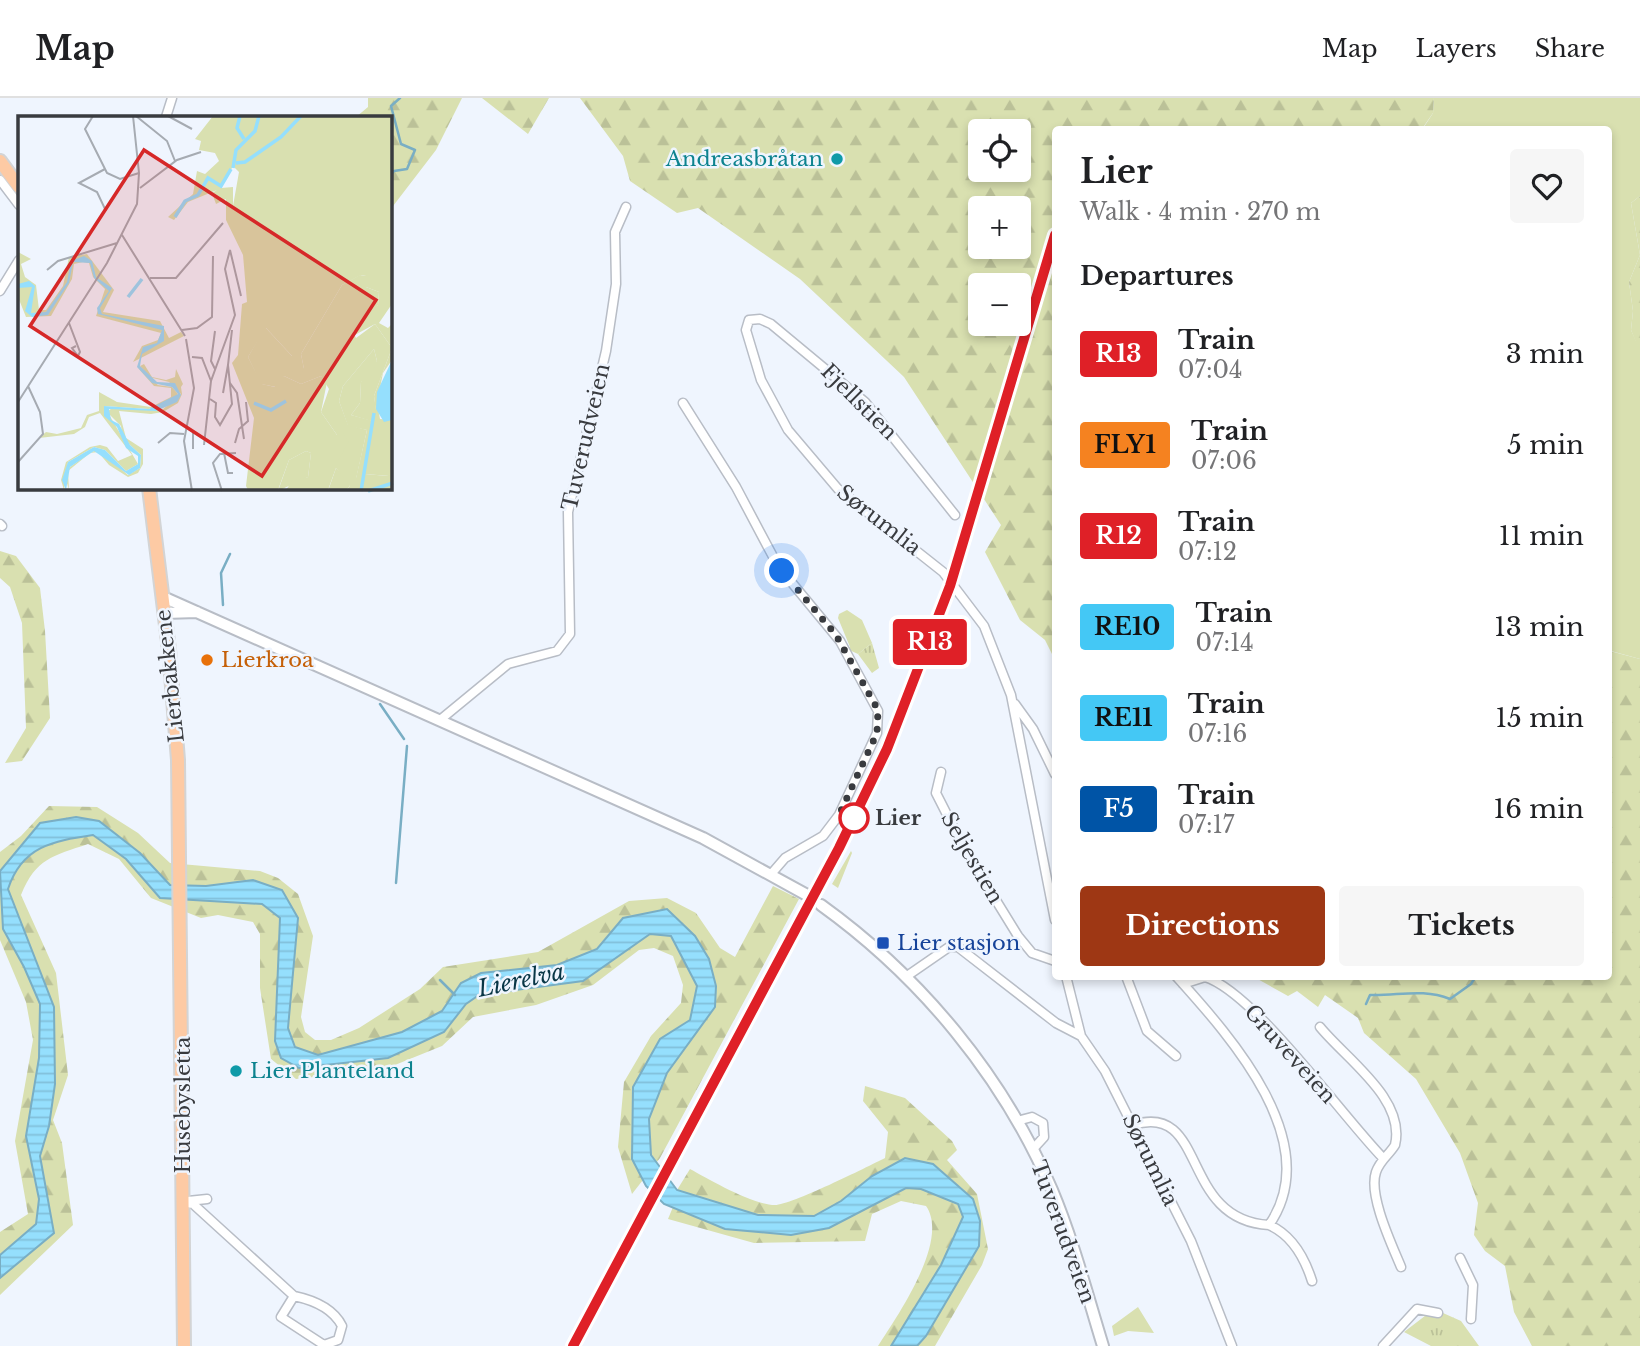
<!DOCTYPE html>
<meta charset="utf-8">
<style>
:root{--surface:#fff;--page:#f6f6f6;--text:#202124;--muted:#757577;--line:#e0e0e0;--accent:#9e3714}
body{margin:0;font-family:"Libre Baskerville",serif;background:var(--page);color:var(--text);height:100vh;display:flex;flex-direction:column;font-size:26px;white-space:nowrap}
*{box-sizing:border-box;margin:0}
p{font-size:23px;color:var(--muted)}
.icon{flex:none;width:38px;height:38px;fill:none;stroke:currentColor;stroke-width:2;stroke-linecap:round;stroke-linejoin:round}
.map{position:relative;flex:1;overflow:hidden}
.panel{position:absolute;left:1052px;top:28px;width:560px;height:854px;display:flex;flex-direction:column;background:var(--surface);border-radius:7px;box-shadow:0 4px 10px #0003}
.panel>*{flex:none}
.badge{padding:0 14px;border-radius:5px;font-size:24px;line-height:46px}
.controls{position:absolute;left:968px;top:21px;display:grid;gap:14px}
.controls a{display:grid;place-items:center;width:63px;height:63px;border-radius:7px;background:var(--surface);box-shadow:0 4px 10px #0003;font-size:35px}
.you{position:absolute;width:35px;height:35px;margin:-18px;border:5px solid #fff;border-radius:50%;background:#1a73e8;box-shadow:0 0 0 10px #1a73e833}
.map>.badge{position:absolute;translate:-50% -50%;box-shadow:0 0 0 4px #fff}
h2{padding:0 28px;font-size:26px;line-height:63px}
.round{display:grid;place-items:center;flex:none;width:74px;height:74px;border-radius:7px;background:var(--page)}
.headline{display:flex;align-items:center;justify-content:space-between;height:119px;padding:0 28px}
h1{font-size:33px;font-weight:700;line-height:52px}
.cta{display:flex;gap:14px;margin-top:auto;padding:14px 28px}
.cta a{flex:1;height:80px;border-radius:7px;background:var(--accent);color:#fff;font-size:28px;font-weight:700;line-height:80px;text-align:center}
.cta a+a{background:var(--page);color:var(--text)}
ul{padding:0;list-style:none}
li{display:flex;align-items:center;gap:21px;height:91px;padding:0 28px}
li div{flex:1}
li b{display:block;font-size:26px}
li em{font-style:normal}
li .badge{min-width:77px;font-weight:700;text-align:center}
header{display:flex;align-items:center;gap:42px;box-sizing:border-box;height:98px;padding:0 35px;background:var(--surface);border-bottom:2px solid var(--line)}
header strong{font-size:33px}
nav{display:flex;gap:38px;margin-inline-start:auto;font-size:24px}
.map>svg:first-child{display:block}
</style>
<header>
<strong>Map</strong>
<nav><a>Map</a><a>Layers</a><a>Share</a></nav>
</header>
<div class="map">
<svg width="1640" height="1248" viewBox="0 0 1640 1248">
<defs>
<pattern id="forest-firs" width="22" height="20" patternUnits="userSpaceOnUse" patternTransform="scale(1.75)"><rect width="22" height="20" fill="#d9e0b0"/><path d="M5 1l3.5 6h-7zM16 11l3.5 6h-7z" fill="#bbc198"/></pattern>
<pattern id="park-tufts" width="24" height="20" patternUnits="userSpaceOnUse" patternTransform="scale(1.75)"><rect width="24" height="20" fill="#d9e0b0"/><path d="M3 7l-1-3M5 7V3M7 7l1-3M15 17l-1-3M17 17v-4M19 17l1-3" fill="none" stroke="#bbc198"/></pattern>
<pattern id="water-rules" width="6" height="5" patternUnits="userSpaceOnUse" patternTransform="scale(1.75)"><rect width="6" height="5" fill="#95dffd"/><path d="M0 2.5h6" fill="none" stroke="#81c0da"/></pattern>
</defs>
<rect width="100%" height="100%" fill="#eff5fe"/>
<!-- green -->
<path fill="#d9e0b0" d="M1434 0H1640V98L1631 105 1640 157 1629 184 1633 213 1631 232 1640 252V561L1611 553 1608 557V32H1422L1433 15Z
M847 512 862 522 872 545 858 556 847 551 850 549 838 520 839 516Z
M851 753 852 755 838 790 832 786Z
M1138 1209 1154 1235 1128 1233 1114 1238 1112 1228Z"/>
<!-- forest -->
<path fill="url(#forest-firs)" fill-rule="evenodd" d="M368 0H462L436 52 390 112V19H356L368 9Z
M482 0H549L528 36Z
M580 0H1434L1433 15 1422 31 1055 32V562L1045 542 1020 522 985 454 1001 427 904 279 800 181 698 110 677 115 630 83 623 58ZM980 33H1018V72H980ZM980 110H1018V149H980ZM980 187H1018V226H980Z
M1640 98V252H1639L1631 232 1633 213 1629 184 1640 157 1631 105Z
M0 453 16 458 40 490 45 533 50 620 22 663 5 665 26 630 22 525 10 489 0 480Z
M1610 553 1640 561V1248H1532L1514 1214 1505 1168 1485 1153 1474 1137 1478 1105 1460 1055 1416 981 1364 935 1358 920 1325 897 1318 909 1297 893 1288 898 1254 879 1608 878Z
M49 708 97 709 138 735 170 765 260 773 278 780 298 796 313 838 301 919 305 934 315 942H331L359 930 420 891 443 869 538 854 629 803 667 800 696 815 720 850 735 859 773 788 799 801 660 1060 632 1096 618 1049 624 984 651 938 681 905 683 887 673 858 654 850 639 852 593 887 536 907 473 919 442 948 385 971 296 981 271 961 260 890V836L253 824 218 817 201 820 151 800 119 761 88 746C53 758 36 760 21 797L56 875 68 977 53 1022 62 1045 73 1127 0 1197V1134L28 1116 15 1043 33 942 26 904 0 842V754L21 738Z
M865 988 905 1000 952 1043 957 1052 947 1062 977 1096 988 1151 982 1167 935 1248H917L926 1238 979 1148 973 1101 872 1078 841 1103 815 1118 758 1117 677 1092 690 1071C710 1082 753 1107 775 1107 791 1107 867 1069 885 1060L888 1034 863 1003Z
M906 1090 921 1091 958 1106 963 1119 941 1167 891 1248H878C898 1217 950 1142 926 1108L901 1103 872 1116 865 1143 754 1145 668 1121 673 1109 725 1131 791 1137Z"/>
<!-- park -->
<path fill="url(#park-tufts)" d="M872 545 879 570 872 575 858 556Z
M1434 1211 1461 1223 1479 1248H1431L1404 1234Z"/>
<!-- water -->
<path fill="url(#water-rules)" stroke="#79aec4" stroke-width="2" d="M76 719 99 723 140 755 170 787 206 788 253 782 282 792 298 820 288 930 295 949 318 957 402 934 442 913 461 885 481 875 557 867 597 851 623 820 667 811 695 838 709 861 716 888 715 909 667 975 649 1021 651 1057 677 1092 758 1117 814 1118 841 1103 872 1078 905 1060 933 1066 973 1101 980 1123 979 1148 926 1238 917 1248H891L941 1167 963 1119 958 1106 921 1091 906 1090 829 1130 791 1137 725 1131 664 1106 646 1088 632 1061 633 989 660 941 690 922 697 888 671 838 650 836 583 883 479 897 466 906 444 934 388 960 299 970 281 960 275 943 280 820 262 806 160 800 126 761 93 737C53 743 22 748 8 791L54 909 55 986 49 1028 40 1058 54 1135 0 1180V1157L36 1126 39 1101 26 1038 39 960 40 906 24 869 3 831 0 773 40 725Z"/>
<!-- pier -->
<path fill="#eff5fe" d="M665 1069 672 1079 658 1105 650 1097Z"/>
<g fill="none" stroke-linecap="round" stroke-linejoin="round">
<!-- stream -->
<path stroke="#79aec4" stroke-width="2.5" d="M390 78 394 73 407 71 415 52 401 46 391 8 400 0
M223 507 221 475 230 456
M380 606 404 641
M396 785 407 648
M440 882 455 897
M1366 906 1370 897C1398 898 1423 890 1450 901L1471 886 1476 878"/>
<defs>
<path id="street" d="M166 19 172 0
M0 82 19 107
M0 193 19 162
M683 305 736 389 778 468 840 543 878 613 877 635 839 717 823 738 785 760 772 775
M955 417 865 304 771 226 760 221 749 222 746 232 761 282 788 332 838 391 943 474 984 528 1011 597 1055 822
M0 426 2 428
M1015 606 1033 631 1055 676
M440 622 508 566 557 553 570 536 568 414 606 253 616 186 615 134 626 109
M941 674 936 695 965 752 1018 838 1032 855 1055 863
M907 878 949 849H958L1056 925 1081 938
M1066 878 1081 938 1105 973 1191 1143 1232 1248
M1126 878 1147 933 1176 958
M1183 886 1205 879C1254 894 1342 1018 1383 1060
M1320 929C1346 961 1406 1001 1395 1047 1389 1057 1380 1062 1376 1074 1368 1097 1392 1147 1401 1169
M1017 1023 1032 1019 1043 1025 1044 1039 1033 1051
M1133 1027C1208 1003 1179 1122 1269 1127 1327 1044 1228 936 1176 878
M188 1103 207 1101
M183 1104 193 1106 294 1198C313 1202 333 1210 342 1228L338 1242 324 1247 281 1219 294 1198
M1269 1127C1292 1137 1305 1161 1312 1183
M1460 1160 1473 1187 1471 1221
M1383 1248 1417 1211 1438 1215"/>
<path id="secondary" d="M163 499 703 740 807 797
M165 515 197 514
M821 807C921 879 1003 978 1052 1092 1073 1142 1087 1196 1103 1248"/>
<path id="primary" d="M0 63 19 89
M149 390 169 552 178 662 184 1248"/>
</defs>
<!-- street casing -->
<use href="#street" stroke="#b8bdc6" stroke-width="11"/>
<!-- secondary casing -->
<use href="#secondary" stroke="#b8bdc6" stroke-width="14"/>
<!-- primary casing -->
<use href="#primary" stroke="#d3d4d5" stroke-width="16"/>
<!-- street -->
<use href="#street" stroke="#fff" stroke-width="8"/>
<!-- secondary -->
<use href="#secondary" stroke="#fff" stroke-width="10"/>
<!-- primary -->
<use href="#primary" stroke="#fdcaa4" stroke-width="12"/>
<!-- rail -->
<path stroke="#616469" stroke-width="2.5" stroke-dasharray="14 7" stroke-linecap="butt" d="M573 1248 839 750 908 601"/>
</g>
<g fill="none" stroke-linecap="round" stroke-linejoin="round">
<defs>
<path id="line" d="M573 1248 839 750 887 651 950 488 1055 137"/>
</defs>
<!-- line casing -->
<use href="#line" stroke="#fff" stroke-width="16"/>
<!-- line -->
<use href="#line" stroke="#df2027" stroke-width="10"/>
<!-- walk -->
<path stroke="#393b3f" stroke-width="7" stroke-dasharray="0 12.6" d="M782 473 836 537 878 612 877 635 839 717 854 720"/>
</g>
<!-- markers -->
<g fill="#0f9aa8" stroke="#eff5fe" stroke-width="2.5">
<circle cx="837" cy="61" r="7"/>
<circle cx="236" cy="973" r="7"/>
</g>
<circle fill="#e8710a" stroke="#eff5fe" stroke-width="2.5" cx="207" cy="562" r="7"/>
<circle fill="#fff" stroke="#df2027" stroke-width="3.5" cx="854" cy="720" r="14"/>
<rect fill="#1a4fb4" stroke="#eff5fe" stroke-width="2.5" x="876" y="838" width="14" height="14" rx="3.5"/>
<g text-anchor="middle" stroke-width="5" stroke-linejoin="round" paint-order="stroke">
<!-- culture labels -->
<g font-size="21" fill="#0d838f" stroke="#eff5fe" text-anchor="end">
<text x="823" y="68">Andreasbråtan</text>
<text x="250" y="980" text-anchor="start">Lier Planteland</text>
</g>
<!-- street labels -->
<g font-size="21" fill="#393b3f" stroke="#eff5fe">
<text transform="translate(859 304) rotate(45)" y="7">Fjellstien</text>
<text transform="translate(586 339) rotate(-77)" y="7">Tuverudveien</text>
<text transform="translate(879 422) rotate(38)" y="7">Sørumlia</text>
<text transform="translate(170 578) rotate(-96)" y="7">Lierbakkene</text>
<text transform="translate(972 760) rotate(60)" y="7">Seljestien</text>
<text transform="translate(1290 956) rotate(48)" y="7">Gruveveien</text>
<text transform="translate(183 1007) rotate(-90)" y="7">Husebysletta</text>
<text transform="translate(1150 1062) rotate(64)" y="7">Sørumlia</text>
<text transform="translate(1063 1134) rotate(70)" y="7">Tuverudveien</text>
</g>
<!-- food labels -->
<g font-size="21" fill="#c56008" stroke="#eff5fe" text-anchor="start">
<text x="221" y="569">Lierkroa</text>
</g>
<!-- stop labels -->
<g font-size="21" font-weight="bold" fill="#393b3f" stroke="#eff5fe" text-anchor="start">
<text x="875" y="727">Lier</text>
</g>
<!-- transit labels -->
<g font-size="21" fill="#164399" stroke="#eff5fe" text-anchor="start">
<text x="897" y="852">Lier stasjon</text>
</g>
<!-- water labels -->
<g font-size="23" font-style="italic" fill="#083646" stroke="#eff5fe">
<text transform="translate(521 882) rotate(-12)" y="8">Lierelva</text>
</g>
</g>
<!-- overview -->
<g transform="translate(18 18)">
<rect width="374" height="374" fill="#eff5fe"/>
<path d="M342 159 348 160V171L361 176 360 189 335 216 338 222 357 208 374 232 356 280 360 307 333 299 342 287 343 266 359 245 356 233 325 270 321 285 330 309 349 314 338 363 319 344V319L303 296 311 273 303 260 283 268 266 260 258 271 243 268 230 241 247 211 286 253 283 238 324 169ZM288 335 293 337 290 361 260 375 271 344ZM318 352 329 363 332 370 328 374 310 375ZM374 355V374L344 375 347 358 370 360Z" fill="#d9e0b0"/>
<path d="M195 0H374V188L361 207 370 212 374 208V244L365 257 359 287 362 303 374 304V355L371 360 347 358 344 374H328L332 370 318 352 310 374H268L274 365 290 361 293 337 288 335 271 344 260 374H230L228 370 236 302 214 247 220 239 224 188 229 186 225 139 208 104V83L198 88 194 77 199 74 170 86 156 104 150 101 175 78 179 55 187 58 201 45 197 37 181 34 183 25 177 23ZM215 50 221 56 215 90V71L203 72ZM343 159 348 160V171L361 176 360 189 347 198 335 220 357 208 374 232 356 280 359 306 333 299 342 287 343 266 353 261 359 245 356 233 325 270 321 285 330 310 349 314 338 362 320 344 331 326 325 317 319 319 303 296 309 266 303 260 283 268 266 260 257 263V271L244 268 230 241 248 212 274 240 271 253 282 259 286 253 283 238 324 169ZM0 136 13 143 3 148 7 161 18 169 21 194H28L45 170 51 141 69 138 96 174 85 196 142 205 151 222 163 216 166 220 115 246 124 230 140 224 143 217 78 200 87 173 75 161 71 147 65 146 56 148 54 163 33 200 8 201 0 181ZM126 248 134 261 148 264 157 261 158 253 165 268 163 271 164 278 160 287 145 296 133 298 101 295 108 322 125 333V348L120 357 110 361 91 349 80 336 72 337 50 355 51 374 48 364 49 356 52 351 72 337 76 335H80L83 336 110 359 122 352 123 339 112 329 104 318 103 310 89 296 94 292 144 294 163 278 151 266 131 261 122 250ZM120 252 140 269 154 271 160 278 152 285 131 293 86 290 120 348 108 355 87 334 76 331 50 346 46 374 43 364 48 346 72 331 82 329 89 331 100 345 114 339 82 297 71 301 67 311 56 318 21 322 28 316 39 318 63 312 69 299 81 295V276L99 286 133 291 153 281V272L136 270Z" fill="#d9e0b0" fill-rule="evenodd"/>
<path d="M66 140 74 145 78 161 94 172 82 192 84 198 146 210V225L124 238 122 250 139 266 157 267 163 279 159 286 138 295 91 293 93 304 101 308 112 329 123 339 122 352 111 359 76 335 52 351 48 374 44 364 50 346 76 331 87 334 108 355 120 348V340L108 332 99 311 86 300V290L131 293 160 278 154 271 134 267 119 251 125 231 139 227 144 214 80 198 79 192 91 175 76 162 72 147 55 146 51 167 30 199 14 201 7 195 14 171 0 172V168L11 165 17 170 13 197 28 196 49 166 53 145ZM374 244V304L366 306 358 293 359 276Z" fill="#95dffd"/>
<path fill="none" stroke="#95dffd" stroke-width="3.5" d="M222 0 219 12 226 23M218 47 227 46 263 21 283 0M215 52 218 34 237 15 241 0M157 101 167 85 180 79 190 62 203 70 213 53M110 181 124 163M236 287 253 294 268 285M343 375 356 297M350 375 375 367"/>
<path fill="none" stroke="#a6abb2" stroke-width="2" d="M75 0 67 13 89 57 102 63 121 57M118 0 149 25 157 45M150 0 174 13M87 53 61 67 79 76 88 95M122 72 159 44 183 36M104 119 167 220M29 154 40 145 99 127M132 162H158L205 107M51 207 62 236 60 240 54 232 58 230M164 214 179 212 194 201 195 140M197 215 193 245 197 253M168 223 176 272 166 325 174 375M174 241 184 242 193 265M212 267 219 277 226 323M205 277 210 249M192 283 198 287 197 301 202 309 214 288 210 249 214 214M0 286 89 147 119 88 121 57 115 0M169 311 175 316V333M140 327 152 317 166 318M217 327 221 313 230 305 228 286M186 329 193 265 217 199 207 153 212 134 223 180M206 337 210 357H215M0 346 25 318 22 296 10 270M204 375 195 347 202 338 218 337"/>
<path fill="#d62828" fill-opacity="0.15" stroke="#d62828" stroke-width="3.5" d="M126 34 358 184 244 360 12 210Z"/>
<rect width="374" height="374" fill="none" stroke="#393b3f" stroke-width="3.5"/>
</g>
</svg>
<div class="controls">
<a><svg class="icon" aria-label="locate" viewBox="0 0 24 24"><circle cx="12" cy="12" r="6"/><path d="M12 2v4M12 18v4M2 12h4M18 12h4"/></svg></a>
<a>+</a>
<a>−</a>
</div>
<div class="you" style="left:782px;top:473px"></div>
<b class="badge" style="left:930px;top:544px;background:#df2027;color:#fff">R13</b>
<section class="panel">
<div class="headline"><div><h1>Lier</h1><p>Walk · 4 min · 270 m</p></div><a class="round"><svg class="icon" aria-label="heart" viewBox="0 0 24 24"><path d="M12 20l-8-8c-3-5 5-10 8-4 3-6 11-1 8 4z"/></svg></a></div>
<h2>Departures</h2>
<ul>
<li><span class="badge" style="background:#df2027;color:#fff">R13</span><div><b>Train</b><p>07:04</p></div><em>3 min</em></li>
<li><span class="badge" style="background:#f58220;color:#111">FLY1</span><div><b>Train</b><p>07:06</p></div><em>5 min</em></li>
<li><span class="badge" style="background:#df2027;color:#fff">R12</span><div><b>Train</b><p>07:12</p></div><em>11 min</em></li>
<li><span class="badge" style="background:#44c8f5;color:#111">RE10</span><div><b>Train</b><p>07:14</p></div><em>13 min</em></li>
<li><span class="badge" style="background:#44c8f5;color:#111">RE11</span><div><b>Train</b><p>07:16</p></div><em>15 min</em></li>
<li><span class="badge" style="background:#0054a6;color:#fff">F5</span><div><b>Train</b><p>07:17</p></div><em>16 min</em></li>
</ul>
<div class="cta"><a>Directions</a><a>Tickets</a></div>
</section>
</div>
